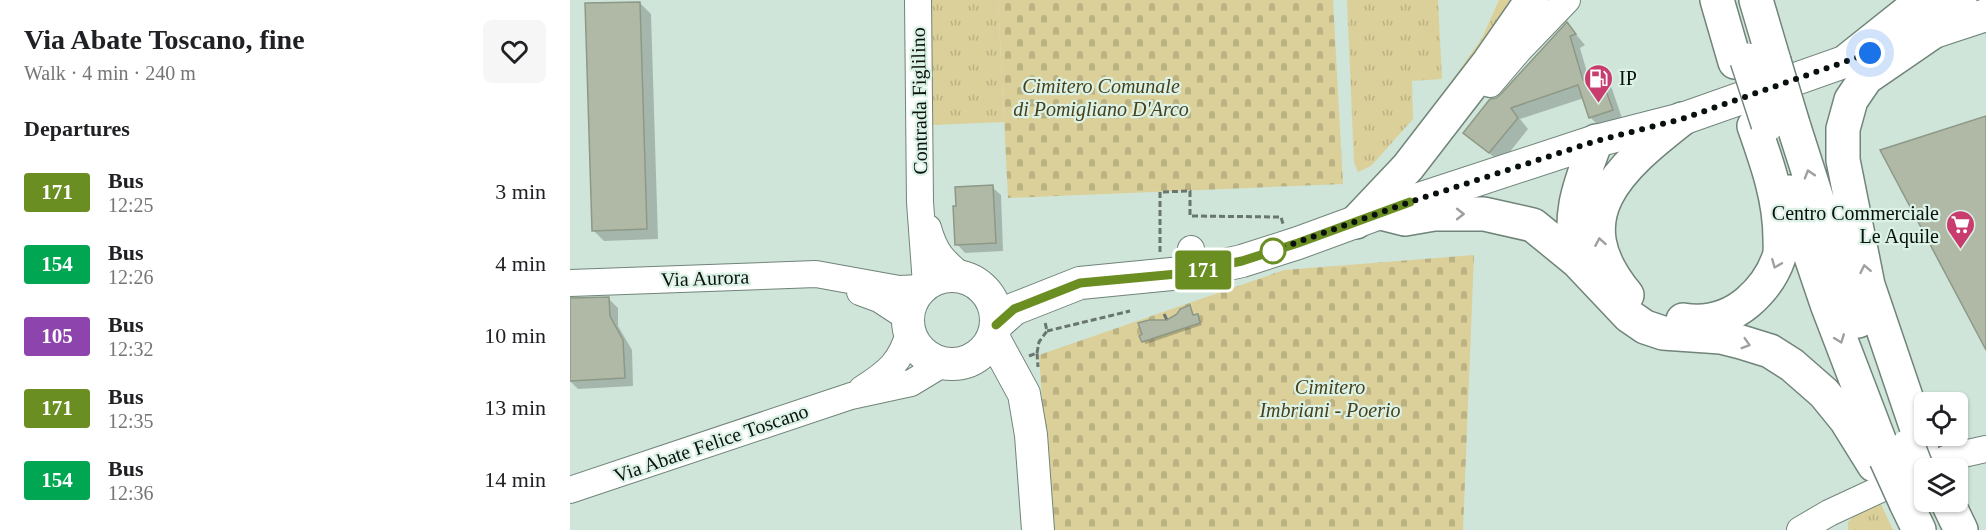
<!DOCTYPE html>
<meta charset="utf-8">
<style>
:root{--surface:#fff;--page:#f6f6f6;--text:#202124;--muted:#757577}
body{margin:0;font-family:"Times New Roman",serif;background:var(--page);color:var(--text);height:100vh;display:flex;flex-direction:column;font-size:22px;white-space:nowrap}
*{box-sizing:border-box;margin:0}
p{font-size:20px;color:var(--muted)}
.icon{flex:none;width:33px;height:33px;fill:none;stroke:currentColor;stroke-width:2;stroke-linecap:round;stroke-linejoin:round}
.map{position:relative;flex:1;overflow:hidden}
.panel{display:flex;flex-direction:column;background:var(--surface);width:570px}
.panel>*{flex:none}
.badge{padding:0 12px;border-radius:4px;font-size:21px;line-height:39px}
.controls{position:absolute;left:1344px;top:392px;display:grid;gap:12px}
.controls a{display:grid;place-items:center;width:54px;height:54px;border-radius:9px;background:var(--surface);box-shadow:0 2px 4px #0004;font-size:30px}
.you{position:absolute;width:30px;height:30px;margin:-15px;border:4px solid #fff;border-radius:50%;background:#1a73e8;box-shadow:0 0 0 9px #1a73e833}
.map>.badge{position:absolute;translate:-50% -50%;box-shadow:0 0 0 3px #fff}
h2{padding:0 24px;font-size:22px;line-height:54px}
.round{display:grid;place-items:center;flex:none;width:63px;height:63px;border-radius:9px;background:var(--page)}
.summary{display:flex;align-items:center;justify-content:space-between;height:102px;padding:0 24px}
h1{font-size:28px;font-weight:800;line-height:45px}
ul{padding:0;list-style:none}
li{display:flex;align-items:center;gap:18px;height:72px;padding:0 24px}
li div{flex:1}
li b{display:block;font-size:22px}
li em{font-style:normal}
li .badge{min-width:66px;font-weight:700;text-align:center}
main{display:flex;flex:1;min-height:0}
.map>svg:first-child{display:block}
</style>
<main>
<section class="panel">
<div class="summary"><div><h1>Via Abate Toscano, fine</h1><p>Walk · 4 min · 240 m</p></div><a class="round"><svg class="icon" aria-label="heart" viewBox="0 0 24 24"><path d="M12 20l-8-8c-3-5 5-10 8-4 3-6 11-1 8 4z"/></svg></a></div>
<h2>Departures</h2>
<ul>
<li><span class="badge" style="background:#6b8e23;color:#fff">171</span><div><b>Bus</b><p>12:25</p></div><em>3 min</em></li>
<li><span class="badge" style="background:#00a651;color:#fff">154</span><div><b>Bus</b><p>12:26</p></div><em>4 min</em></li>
<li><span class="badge" style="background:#8e44ad;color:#fff">105</span><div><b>Bus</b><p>12:32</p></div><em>10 min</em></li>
<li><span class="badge" style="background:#6b8e23;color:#fff">171</span><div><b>Bus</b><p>12:35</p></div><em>13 min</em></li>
<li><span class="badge" style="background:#00a651;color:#fff">154</span><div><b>Bus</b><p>12:36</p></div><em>14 min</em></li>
</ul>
</section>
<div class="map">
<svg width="1416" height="530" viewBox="0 0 1416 530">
<defs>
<pattern id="grass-tufts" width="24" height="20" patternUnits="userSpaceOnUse" patternTransform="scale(1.5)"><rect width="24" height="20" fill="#dbd099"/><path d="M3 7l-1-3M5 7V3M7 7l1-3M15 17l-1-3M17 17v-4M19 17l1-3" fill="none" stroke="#bbb283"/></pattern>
<pattern id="cemetery-stones" width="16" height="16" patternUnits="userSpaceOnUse" patternTransform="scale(1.5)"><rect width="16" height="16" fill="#dbd099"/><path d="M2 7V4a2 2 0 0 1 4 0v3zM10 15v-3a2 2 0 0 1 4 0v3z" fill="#bbb283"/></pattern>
</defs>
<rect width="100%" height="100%" fill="#cfe5d9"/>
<!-- grass -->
<path fill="url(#grass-tufts)" d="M361 0H428L434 122 363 125Z
M777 0H868L872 79 842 81 843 119 801 166 788 172 784 163Z
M929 0H950L830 162 832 152 912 38Z
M1311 504 1323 530H1278V522L1284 516Z"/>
<!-- cemetery -->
<path fill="url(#cemetery-stones)" d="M428 0H763L773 184 438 198Z
M904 255 893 530H481L469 355 714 270Z"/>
<!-- shadow -->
<path fill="#0003" d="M70 3 81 14 88 239 34 241 23 230Z
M997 24 1015 45 1010 48 1019 79 1030 75 1041 86 1053 121 1032 129 1021 118 1014 98 950 119 958 129 931 163 895 133Z
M422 187 431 195 433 251 395 253 387 244Z
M39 299 48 308V326L62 350 63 386 8 389 0 381V300Z
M620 307 624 317 628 316 630 319 632 325 576 344 573 341 574 335Z"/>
<!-- building -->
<path fill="#afb9a6" stroke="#8e9886" stroke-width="1.5" d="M70 2 77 229 22 231 15 3Z
M997 22 1006 34 1000 36 1013 80 1030 74 1043 110 1019 118 1008 85 941 108 948 118 919 153 893 133 920 99 926 98 931 94Z
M1416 116V350L1310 150Z
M423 185 426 243 385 245 383 206H386L385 187Z
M39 297 40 316 53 340 55 378 0 381V298Z
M620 305 623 315 628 314 630 323 572 342 569 336 572 334 568 323 579 320H597L607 314 610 309Z"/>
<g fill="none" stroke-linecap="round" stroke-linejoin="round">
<defs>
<path id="minor" d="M348 0 350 202 356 284
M920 84 949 50 997 0
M358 228C365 253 373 261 393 277
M621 249 622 272
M0 283 246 274 329 289 352 288
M290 292 309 299 338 318
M292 389C319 372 331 362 340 330
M1357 468 1380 457 1416 449
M0 490 281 396 341 383 374 363
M1230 530 1259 513 1343 474"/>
<path id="major" d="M1352 36 1416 15
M338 320a44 44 0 1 1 88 0a44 44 0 1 1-88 0Z
M426 325 444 309 510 283 622 272 672 261 728 243 840 202 1026 141 1112 119 1305 51
M423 337 454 394 461 435 468 530"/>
<path id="highway" d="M1147 0 1165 62
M1186 0 1204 61
M1279 59 1353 0
M1223 124 1263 249 1288 321
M1219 192 1257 304 1314 453
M811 213 835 219 864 214H914L963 225 1007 261 1059 316 1075 327 1093 333 1151 337 1171 342 1200 351 1222 365 1254 393 1276 420 1304 465
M786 222 838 167 919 62 962 0
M1007 261C998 212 1009 187 1026 141
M1057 295C992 217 1049 168 1112 119
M1113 320C1138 324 1159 318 1178 302 1192 290 1203 275 1209 257 1211 251 1210 245 1210 239 1210 199 1197 163 1184 126
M1352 444 1298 285 1273 160V129L1281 100 1296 78 1363 32 1390 0
M1377 501 1391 530
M1336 503 1349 530"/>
</defs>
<!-- minor casing -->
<use href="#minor" stroke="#708479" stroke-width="28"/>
<!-- major casing -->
<use href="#major" stroke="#708479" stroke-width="34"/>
<!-- highway casing -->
<use href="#highway" stroke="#708479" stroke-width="36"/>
<!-- path -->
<path stroke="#68766f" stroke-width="3" stroke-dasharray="6 3" stroke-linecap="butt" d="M590 252V192L620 191V216L711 217 713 224
M594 314 597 320
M477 331 560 311
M467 353 469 342 477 331 475 322
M459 356 467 353 468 367"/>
<!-- minor -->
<use href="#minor" stroke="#fff" stroke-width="26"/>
<!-- major -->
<use href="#major" stroke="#fff" stroke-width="32"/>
<!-- highway -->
<use href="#highway" stroke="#fff" stroke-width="33"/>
<defs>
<path id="highway-bridge" d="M1177 60 1198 124
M1204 61 1223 124
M1338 446 1354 487
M1316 459 1336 503"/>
</defs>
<!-- highway-bridge casing -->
<use href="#highway-bridge" stroke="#708479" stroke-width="36" stroke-linecap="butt"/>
<!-- highway-bridge -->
<use href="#highway-bridge" stroke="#fff" stroke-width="33"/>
</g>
<!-- one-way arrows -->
<defs><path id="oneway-chevron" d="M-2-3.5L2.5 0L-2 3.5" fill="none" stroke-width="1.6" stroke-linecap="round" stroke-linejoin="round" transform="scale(1.5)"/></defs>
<g stroke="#9da09e">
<use href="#oneway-chevron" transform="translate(1239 174) rotate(-107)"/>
<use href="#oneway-chevron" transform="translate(890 214)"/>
<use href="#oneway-chevron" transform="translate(1030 242) rotate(-100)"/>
<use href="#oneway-chevron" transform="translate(1206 264) rotate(112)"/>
<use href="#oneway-chevron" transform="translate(1295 269) rotate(-101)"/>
<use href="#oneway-chevron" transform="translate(1270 339) rotate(69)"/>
<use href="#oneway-chevron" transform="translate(1176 344) rotate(17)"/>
</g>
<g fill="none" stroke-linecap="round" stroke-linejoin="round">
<defs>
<path id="line" d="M426 325 444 309 510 283 607 274 672 261 728 243 840 202"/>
</defs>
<!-- line casing -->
<use href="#line" stroke="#fff" stroke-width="14"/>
<!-- line -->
<use href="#line" stroke="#6b8e23" stroke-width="9"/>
<!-- walk -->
<path stroke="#09110d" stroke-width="6" stroke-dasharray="0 10.8" d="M703 251 840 202 1026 141 1112 119 1300 53"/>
</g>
<!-- icons -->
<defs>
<symbol id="fuel-pin" viewBox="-11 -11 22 30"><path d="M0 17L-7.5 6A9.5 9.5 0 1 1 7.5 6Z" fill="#c83c6e" stroke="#dcf2e6"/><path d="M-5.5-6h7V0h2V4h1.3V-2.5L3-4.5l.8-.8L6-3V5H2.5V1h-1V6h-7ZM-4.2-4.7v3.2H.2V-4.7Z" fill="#fff"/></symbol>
<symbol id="supermarket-pin" viewBox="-11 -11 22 30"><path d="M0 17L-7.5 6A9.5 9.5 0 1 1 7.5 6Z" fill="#c83c6e" stroke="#dcf2e6"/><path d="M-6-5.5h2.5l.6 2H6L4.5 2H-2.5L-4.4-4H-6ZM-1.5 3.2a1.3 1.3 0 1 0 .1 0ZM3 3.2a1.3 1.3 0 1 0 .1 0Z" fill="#fff"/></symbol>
</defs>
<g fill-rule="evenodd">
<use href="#fuel-pin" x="1012" y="62" width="33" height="45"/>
<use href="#supermarket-pin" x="1374" y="208" width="33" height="45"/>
</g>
<!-- markers -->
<circle fill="#fff" stroke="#6b8e23" stroke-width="3" cx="703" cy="251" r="12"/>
<g text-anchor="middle" stroke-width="4.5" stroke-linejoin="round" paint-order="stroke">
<!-- poi labels -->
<g font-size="20" fill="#09110d" stroke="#dcf2e6" text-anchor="start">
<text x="1049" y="85">IP</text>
<text x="1369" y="220" text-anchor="end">Centro Commerciale<tspan x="1369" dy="23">Le Aquile</tspan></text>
</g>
<!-- park labels -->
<g font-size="20" font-style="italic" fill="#48411c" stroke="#dcf2e6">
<text x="531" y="93">Cimitero Comunale<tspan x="531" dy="23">di Pomigliano D'Arco</tspan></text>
<text x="760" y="394">Cimitero<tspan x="760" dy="23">Imbriani - Poerio</tspan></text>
</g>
<!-- street labels -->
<g font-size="20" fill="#09110d" stroke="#dcf2e6">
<text transform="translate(349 101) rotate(-91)" y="7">Contrada Figlilino</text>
<text transform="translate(135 278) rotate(-2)" y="7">Via Aurora</text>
<text transform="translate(141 443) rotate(-19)" y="7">Via Abate Felice Toscano</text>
</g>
</g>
</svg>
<div class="controls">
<a><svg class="icon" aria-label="locate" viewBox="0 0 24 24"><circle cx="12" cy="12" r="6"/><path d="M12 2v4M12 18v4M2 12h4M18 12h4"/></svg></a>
<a><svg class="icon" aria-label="layers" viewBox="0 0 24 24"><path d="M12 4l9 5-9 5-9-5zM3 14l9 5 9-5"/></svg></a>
</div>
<div class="you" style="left:1300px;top:53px"></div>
<b class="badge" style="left:633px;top:270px;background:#6b8e23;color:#fff">171</b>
</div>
</main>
